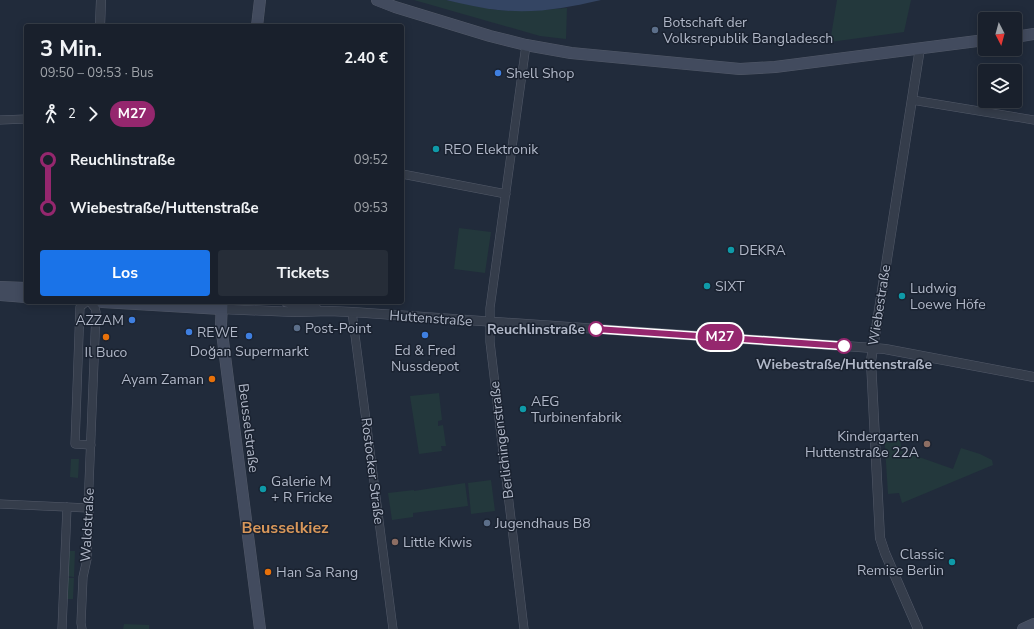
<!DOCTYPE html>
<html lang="de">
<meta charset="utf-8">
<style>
:root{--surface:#19202c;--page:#262d38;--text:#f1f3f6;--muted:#9fa3a9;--line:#373e48;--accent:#1a73e8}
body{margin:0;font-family:"Nunito Sans",sans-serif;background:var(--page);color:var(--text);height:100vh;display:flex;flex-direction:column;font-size:15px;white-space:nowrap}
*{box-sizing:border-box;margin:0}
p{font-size:13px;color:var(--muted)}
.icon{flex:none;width:22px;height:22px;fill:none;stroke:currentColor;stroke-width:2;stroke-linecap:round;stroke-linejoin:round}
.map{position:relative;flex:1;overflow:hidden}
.side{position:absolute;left:24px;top:24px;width:380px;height:280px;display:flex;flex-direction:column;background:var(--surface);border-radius:4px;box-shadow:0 2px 10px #0003,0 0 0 1px var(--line)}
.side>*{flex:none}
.badge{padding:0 8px;border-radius:13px;font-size:14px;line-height:26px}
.needle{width:26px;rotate:174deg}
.tools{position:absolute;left:978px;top:12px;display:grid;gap:8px}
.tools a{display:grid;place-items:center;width:44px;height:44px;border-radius:4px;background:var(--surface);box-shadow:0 2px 10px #0003,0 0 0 1px var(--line);font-size:20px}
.map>.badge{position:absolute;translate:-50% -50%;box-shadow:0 0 0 2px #fff}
.legs{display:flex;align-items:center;gap:6px;height:44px;padding:0 16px;font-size:13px}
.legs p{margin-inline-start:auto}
.overview{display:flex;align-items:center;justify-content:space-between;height:68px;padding:0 16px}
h1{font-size:22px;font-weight:700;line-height:30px}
.cta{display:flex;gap:8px;margin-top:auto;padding:8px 16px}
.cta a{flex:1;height:46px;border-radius:4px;background:var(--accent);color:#fff;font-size:16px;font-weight:700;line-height:46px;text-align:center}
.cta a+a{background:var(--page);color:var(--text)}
ul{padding:0 16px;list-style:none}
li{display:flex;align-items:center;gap:14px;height:48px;font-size:15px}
li i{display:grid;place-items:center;width:6px;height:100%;margin:0 5px;background:currentColor}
li i::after{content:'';width:10px;height:10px;margin:-5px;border:3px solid;border-radius:50%;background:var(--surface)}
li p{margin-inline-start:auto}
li:first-child i{background:linear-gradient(#0000 50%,currentColor 0)}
li:last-child i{background:linear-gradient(currentColor 50%,#0000 0)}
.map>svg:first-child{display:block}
</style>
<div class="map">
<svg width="1034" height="629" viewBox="0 0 1034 629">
<rect width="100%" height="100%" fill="#212b3b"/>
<!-- green -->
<path fill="#23383c" d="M414 0H446L497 10 529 11 567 8 566 39 540 36Z
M837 0H911L904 32 830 42Z
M459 228 491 232 485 273 454 269Z
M439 393 442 420 438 421V426L443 425 446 446H441L442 451 419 454 410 396Z
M900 439 902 451 953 469 961 448 980 454 992 460 993 465 902 503 899 493 888 494 885 447V441H896Z
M71 459H79L78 478 70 477Z
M491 480 495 511 471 514 468 483Z
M465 483 468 506 413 513V517L392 520 388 493 414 490V491Z
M68 551H75L74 577 67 576Z
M67 578H74L73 599H66Z
M124 624 149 625V629H123Z"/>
<!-- water -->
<path fill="#344563" d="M446 0H601C566 8 535 14 498 10 481 8 463 4 446 0Z"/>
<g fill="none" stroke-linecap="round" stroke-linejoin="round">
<defs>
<path id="minor" d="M912 100 1034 120
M0 120 26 119
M402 174 506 194
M86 302 80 307 75 444 91 445
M352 312 393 629
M0 504 88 508
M62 629 67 507
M82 629 81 623 83 577 87 559 89 513 88 508 96 312 95 308 90 302
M524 629 490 342V308L526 45"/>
<path id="tertiary" d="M100 26 101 0
M286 302 316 308
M221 309 295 312 329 311 352 312 873 348 885 349 1034 377
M918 629 885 553 880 538 871 361 920 48"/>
<path id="secondary" d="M377 0 395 7 490 36 526 45 571 53 740 69 775 67 985 40
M257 26 260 0
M1015 37 1034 34
M0 287 26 288
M0 295 26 297
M102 302 221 309
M222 302 221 325 260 629
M1023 629 1034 624"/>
</defs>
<!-- minor casing -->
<use href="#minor" stroke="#535a69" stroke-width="9"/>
<!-- tertiary casing -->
<use href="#tertiary" stroke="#535a69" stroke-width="10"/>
<!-- secondary casing -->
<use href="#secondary" stroke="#535a69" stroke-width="12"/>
<!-- minor -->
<use href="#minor" stroke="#353d4b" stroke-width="8"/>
<!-- tertiary -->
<use href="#tertiary" stroke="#353d4b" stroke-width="9"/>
<!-- secondary -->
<use href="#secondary" stroke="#424b5e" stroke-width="11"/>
</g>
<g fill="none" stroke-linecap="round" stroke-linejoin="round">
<defs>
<path id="line-1" d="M596 329 844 346"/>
</defs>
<!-- line-1 casing -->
<use href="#line-1" stroke="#fff" stroke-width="9"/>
<!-- line-1 -->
<use href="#line-1" stroke="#95276e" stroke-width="6"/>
</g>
<!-- markers -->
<g fill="#5c6f8a" stroke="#1a2230" stroke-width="1.5">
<circle cx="655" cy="30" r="4"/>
<circle cx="297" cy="328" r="4"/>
<circle cx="487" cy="523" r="4"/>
</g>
<g fill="#3f7fe0" stroke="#1a2230" stroke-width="1.5">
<circle cx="498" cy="73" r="4"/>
<circle cx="132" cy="320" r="4"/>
<circle cx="189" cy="332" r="4"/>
<circle cx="425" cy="335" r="4"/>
<circle cx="249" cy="336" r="4"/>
</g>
<g fill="#0f9aa8" stroke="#1a2230" stroke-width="1.5">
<circle cx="436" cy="149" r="4"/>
<circle cx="731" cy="250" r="4"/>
<circle cx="707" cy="286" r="4"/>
<circle cx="902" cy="296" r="4"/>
<circle cx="523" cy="409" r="4"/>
<circle cx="263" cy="489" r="4"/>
<circle cx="952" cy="562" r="4"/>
</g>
<g fill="#fff" stroke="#95276e" stroke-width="2">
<circle cx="596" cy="329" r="7"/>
<circle cx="844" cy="346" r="7"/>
</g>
<g fill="#e8710a" stroke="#1a2230" stroke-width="1.5">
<circle cx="106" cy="337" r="4"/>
<circle cx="212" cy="379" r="4"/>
<circle cx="268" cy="572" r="4"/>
</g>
<g fill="#8d6e63" stroke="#1a2230" stroke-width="1.5">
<circle cx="927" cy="444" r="4"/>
<circle cx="395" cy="542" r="4"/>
</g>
<g text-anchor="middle" stroke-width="3" stroke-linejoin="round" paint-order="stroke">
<!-- poi labels -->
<g font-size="14" fill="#b0b7c7" stroke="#1a2230" text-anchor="start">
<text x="663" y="27">Botschaft der<tspan x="663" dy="16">Volksrepublik Bangladesch</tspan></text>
<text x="506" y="78">Shell Shop</text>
<text x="444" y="154">REO Elektronik</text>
<text x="739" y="255">DEKRA</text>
<text x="715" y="291">SIXT</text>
<text x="910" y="293">Ludwig<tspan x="910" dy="16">Loewe Höfe</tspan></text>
<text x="124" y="325" text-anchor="end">AZZAM</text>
<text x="305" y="333">Post-Point</text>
<text x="197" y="337">REWE</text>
<text x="425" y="355" text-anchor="middle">Ed &amp; Fred<tspan x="425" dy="16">Nussdepot</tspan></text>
<text x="249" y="356" text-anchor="middle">Doğan Supermarkt</text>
<text x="106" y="357" text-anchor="middle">Il Buco</text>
<text x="204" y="384" text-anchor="end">Ayam Zaman</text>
<text x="531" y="406">AEG<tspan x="531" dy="16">Turbinenfabrik</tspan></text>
<text x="919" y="441" text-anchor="end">Kindergarten<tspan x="919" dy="16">Huttenstraße 22A</tspan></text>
<text x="271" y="486">Galerie M<tspan x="271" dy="16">+ R Fricke</tspan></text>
<text x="495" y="528">Jugendhaus B8</text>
<text x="403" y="547">Little Kiwis</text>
<text x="944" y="559" text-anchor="end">Classic<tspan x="944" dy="16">Remise Berlin</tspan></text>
<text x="276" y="577">Han Sa Rang</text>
</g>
<!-- street labels -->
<g font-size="14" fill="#b0b7c7" stroke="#1a2230">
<text transform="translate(879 305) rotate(-81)" y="5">Wiebestraße</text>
<text transform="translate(431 318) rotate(4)" y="5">Huttenstraße</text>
<text transform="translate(249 428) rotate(83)" y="5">Beusselstraße</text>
<text transform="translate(501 440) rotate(-97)" y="5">Berlichingenstraße</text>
<text transform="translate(373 471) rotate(83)" y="5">Rostocker Straße</text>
<text transform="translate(87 525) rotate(-87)" y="5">Waldstraße</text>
</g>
<!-- stop labels -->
<g font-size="14" font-weight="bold" fill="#b0b7c7" stroke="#1a2230" text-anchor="end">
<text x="585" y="334">Reuchlinstraße</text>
<text x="844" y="369" text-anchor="middle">Wiebestraße/Huttenstraße</text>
</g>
<!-- quarter labels -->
<g font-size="16" font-weight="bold" fill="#d8975a" stroke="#1a2230">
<text x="285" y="533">Beusselkiez</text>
</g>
</g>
</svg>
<div class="tools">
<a><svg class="needle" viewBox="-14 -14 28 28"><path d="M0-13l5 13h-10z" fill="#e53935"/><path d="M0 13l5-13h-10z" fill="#9fa3a9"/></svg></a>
<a><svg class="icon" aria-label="layers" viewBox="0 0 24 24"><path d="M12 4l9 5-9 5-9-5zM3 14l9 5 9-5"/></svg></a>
</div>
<b class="badge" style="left:720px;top:337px;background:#95276e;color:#fff">M27</b>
<section class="side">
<div class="overview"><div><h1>3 Min.</h1><p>09:50 – 09:53 · Bus</p></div><b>2.40 €</b></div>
<div class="legs"><svg class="icon" aria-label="walk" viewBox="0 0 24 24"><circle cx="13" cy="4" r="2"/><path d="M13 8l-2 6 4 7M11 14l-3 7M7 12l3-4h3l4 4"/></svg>2<svg class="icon" aria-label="forward" viewBox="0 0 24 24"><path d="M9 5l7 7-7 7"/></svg><b class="badge" style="background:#95276e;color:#fff">M27</b></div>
<ul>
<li><i style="color:#95276e"></i><b>Reuchlinstraße</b><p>09:52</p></li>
<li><i style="color:#95276e"></i><b>Wiebestraße/Huttenstraße</b><p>09:53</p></li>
</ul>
<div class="cta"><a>Los</a><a>Tickets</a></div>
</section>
</div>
